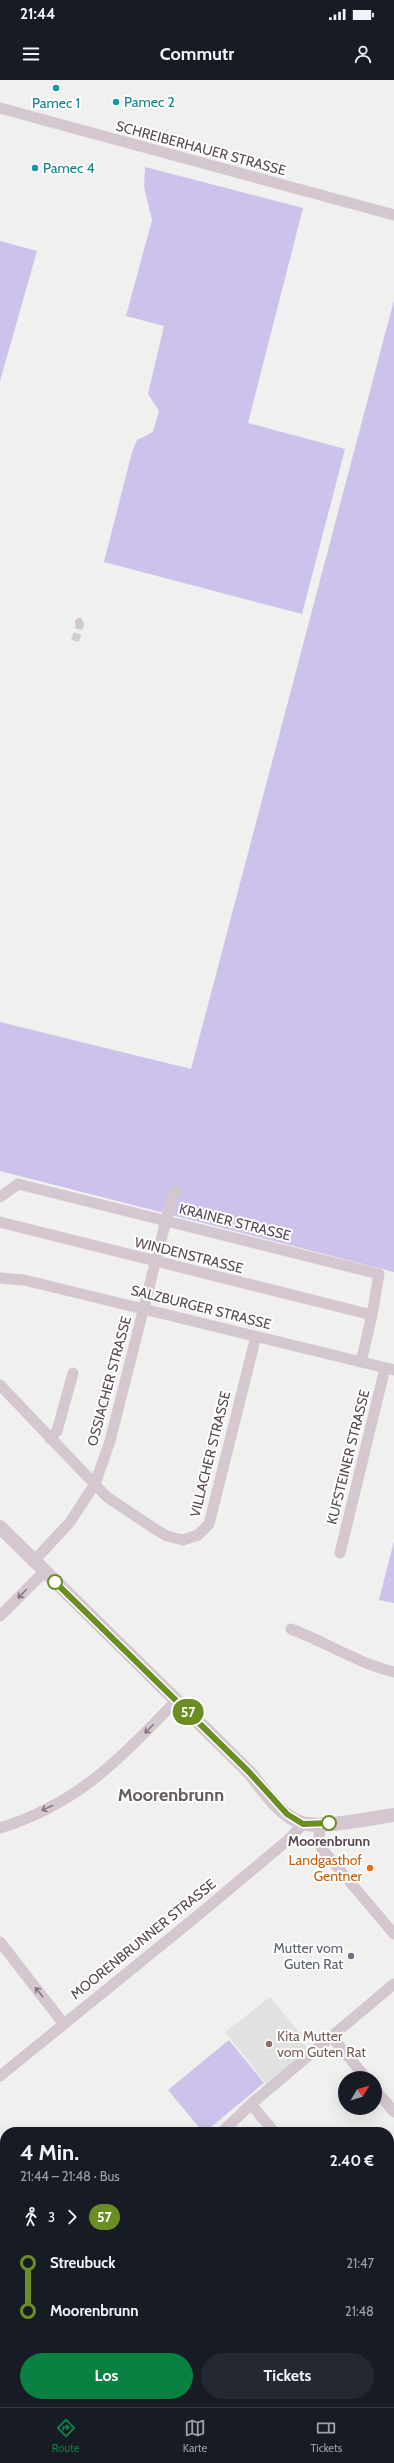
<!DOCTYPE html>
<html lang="de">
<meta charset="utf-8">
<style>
:root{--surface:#171b24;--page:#242831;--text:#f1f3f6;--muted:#9ea1a6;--line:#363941;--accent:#0b8043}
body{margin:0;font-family:Cabin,sans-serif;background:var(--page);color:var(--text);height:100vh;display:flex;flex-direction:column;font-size:15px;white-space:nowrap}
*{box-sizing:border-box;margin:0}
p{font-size:13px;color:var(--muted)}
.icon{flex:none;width:22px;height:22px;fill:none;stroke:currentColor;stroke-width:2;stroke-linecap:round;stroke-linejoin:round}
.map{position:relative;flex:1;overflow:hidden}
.side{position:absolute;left:0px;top:2047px;width:394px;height:280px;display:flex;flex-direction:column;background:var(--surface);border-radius:16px 16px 0 0;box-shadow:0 4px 16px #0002}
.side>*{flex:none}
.badge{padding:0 8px;border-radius:13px;font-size:14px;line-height:26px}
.needle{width:26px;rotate:52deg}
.controls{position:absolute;left:338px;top:1991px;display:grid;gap:8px}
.controls a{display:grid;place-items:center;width:44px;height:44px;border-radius:50%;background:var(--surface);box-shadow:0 4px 16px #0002;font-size:20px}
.map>.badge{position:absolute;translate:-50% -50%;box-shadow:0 0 0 2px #fff}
.legs{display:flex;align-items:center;gap:6px;height:44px;padding:0 20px;font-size:13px}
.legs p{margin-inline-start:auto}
.headline{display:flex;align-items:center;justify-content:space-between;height:68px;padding:0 20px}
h1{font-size:22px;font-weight:700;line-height:30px}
.action{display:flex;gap:8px;margin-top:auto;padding:8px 20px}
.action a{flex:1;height:46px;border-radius:24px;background:var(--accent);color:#fff;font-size:16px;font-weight:700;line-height:46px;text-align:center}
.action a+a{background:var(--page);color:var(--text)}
ul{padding:0 20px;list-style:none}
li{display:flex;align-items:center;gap:14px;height:48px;font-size:15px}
li i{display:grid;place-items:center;width:6px;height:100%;margin:0 5px;background:currentColor}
li i::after{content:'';width:10px;height:10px;margin:-5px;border:3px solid;border-radius:50%;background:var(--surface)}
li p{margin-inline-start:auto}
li:first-child i{background:linear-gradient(#0000 50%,currentColor 0)}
li:last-child i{background:linear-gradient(currentColor 50%,#0000 0)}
.status{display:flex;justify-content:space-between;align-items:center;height:28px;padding:0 20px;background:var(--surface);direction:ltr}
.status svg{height:11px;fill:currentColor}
header{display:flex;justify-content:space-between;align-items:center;height:52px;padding:0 20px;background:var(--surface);font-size:18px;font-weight:700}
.menu{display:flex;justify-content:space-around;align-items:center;height:56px;border-top:1px solid var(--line);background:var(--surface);font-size:11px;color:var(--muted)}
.menu a{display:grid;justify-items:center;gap:2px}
.menu .on{color:var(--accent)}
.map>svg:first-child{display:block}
</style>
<div class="status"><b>21:44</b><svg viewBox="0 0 49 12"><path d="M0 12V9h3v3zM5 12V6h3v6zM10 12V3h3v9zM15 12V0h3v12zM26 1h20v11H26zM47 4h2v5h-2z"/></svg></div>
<header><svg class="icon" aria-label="menu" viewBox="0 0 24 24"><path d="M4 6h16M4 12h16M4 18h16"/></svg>Commutr<svg class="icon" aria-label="person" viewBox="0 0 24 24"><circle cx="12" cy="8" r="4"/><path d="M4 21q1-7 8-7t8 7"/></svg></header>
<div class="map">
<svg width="394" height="2327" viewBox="0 0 394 2327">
<rect width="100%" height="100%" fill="#f0f1ef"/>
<!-- education -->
<path fill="#e1e2e0" d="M270 1917 303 1957 300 1959 309 1971 267 2005 225 1952Z"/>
<!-- green -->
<path fill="#ccc2eb" d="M145 87 303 128 248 343 345 369 302 534 104 482 132 372 137 360 153 352 159 331 148 314 164 246 126 236 152 140 144 107Z
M0 161 37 171 0 301Z
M394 220V1192L0 1091V942L191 989Z
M394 1461V1523L379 1520Z
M229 1960 264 2003 205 2052H203L168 2010Z
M394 2116V2327H138L144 2322H389V2120Z"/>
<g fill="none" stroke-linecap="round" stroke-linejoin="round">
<!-- pedestrian-tunnel -->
<path stroke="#d2cfd0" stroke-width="8" stroke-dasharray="8 4" stroke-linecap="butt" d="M75 561 80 544"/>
<!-- pedestrian -->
<path stroke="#d5c7d0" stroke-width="8" d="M79 542 80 544"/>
<!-- minor -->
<path stroke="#d5c7d0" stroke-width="11" d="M0 28 394 135
M0 1117 18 1104 379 1194 372 1235 361 1282
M0 1142 372 1235
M0 1198 24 1200 394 1290
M0 1305 107 1417 155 1449 167 1456 183 1460 198 1455 209 1444 256 1256
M50 1359 57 1351 73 1293
M340 1473 385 1288
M34 1481 70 1442 95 1404 110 1361 172 1117 176 1111
M0 1536 45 1491
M291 1549C326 1562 357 1583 394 1592
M320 1745 319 1758 322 1769 394 1854
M0 1748C80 1723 120 1678 176 1621
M0 1862 63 1943
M332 1957 366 1998
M0 1996 196 1837 288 1760 303 1744
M375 2009 394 2032
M251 2024 274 2052
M222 2052 251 2024 394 1904
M0 2251 5 2248
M0 2313 6 2327"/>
<!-- tertiary -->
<path stroke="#d5c7d0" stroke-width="14" d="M0 1447 249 1692C263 1709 280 1736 302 1743 321 1749 372 1738 394 1735"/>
</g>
<!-- one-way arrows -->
<defs><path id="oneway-shaft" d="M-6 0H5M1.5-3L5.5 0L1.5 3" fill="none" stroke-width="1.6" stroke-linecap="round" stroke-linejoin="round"/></defs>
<g stroke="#867580">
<use href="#oneway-shaft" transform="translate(22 1514) rotate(134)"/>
<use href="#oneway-shaft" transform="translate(149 1649) rotate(135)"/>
<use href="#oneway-shaft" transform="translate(47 1728) rotate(155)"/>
<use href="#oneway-shaft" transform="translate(39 1912) rotate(-128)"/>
</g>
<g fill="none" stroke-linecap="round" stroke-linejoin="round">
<defs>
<path id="line-1" d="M55 1502 249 1692 287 1734 303 1744 329 1743"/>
</defs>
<!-- line-1 casing -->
<use href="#line-1" stroke="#fff" stroke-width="9"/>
<!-- line-1 -->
<use href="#line-1" stroke="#6b8e23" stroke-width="6"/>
</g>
<!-- markers -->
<g fill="#0f9aa8" stroke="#fff" stroke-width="1.5">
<circle cx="56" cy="8" r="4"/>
<circle cx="116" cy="22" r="4"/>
<circle cx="35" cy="88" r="4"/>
</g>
<g fill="#fff" stroke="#6b8e23" stroke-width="2">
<circle cx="55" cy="1502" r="7"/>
<circle cx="329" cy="1743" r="7"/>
</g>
<circle fill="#e8710a" stroke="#fff" stroke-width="1.5" cx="370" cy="1788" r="4"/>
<circle fill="#6b7280" stroke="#fff" stroke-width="1.5" cx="351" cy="1876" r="4"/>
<circle fill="#8d6e63" stroke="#fff" stroke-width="1.5" cx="269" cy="1964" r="4"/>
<g text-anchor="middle" stroke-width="4" stroke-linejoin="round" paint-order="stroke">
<!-- culture labels -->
<g font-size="14" fill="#0d838f" stroke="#fff" text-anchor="start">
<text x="124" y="27">Pamec 2</text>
<text x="56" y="28" text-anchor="middle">Pamec 1</text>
<text x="43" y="93">Pamec 4</text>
</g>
<!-- street labels -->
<g font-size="14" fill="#5b4955" stroke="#fff">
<text transform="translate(201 68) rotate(15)" y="5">SCHREIBERHAUER STRASSE</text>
<text transform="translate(235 1142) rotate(14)" y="5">KRAINER STRASSE</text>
<text transform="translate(189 1175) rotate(14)" y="5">WINDENSTRASSE</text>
<text transform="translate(201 1227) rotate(14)" y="5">SALZBURGER STRASSE</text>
<text transform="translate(109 1301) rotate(-75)" y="5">OSSIACHER STRASSE</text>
<text transform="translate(210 1374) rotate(-76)" y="5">VILLACHER STRASSE</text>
<text transform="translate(348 1377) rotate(-76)" y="5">KUFSTEINER STRASSE</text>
<text transform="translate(143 1859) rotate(-39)" y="5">MOORENBRUNNER STRASSE</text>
</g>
<!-- stop labels -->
<g font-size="14" font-weight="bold" fill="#5b4955" stroke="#fff">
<text x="329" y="1766">Moorenbrunn</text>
</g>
<!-- food labels -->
<g font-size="14" fill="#c56008" stroke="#fff" text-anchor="end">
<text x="362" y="1785">Landgasthof<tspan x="362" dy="16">Gentner</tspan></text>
</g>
<!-- worship labels -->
<g font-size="14" fill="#5b616d" stroke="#fff" text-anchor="end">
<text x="343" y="1873">Mutter vom<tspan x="343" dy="16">Guten Rat</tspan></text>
</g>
<!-- education labels -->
<g font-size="14" fill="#785e54" stroke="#fff" text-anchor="start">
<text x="277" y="1961">Kita Mutter<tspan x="277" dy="16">vom Guten Rat</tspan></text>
</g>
<!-- district labels -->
<g font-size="18" font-weight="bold" fill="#635c60" stroke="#fff">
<text x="171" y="1721">Moorenbrunn</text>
</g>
</g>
</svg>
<div class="controls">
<a><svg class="needle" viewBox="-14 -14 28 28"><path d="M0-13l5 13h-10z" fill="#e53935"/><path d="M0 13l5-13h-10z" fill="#9ea1a6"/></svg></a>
</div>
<b class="badge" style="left:188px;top:1632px;background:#6b8e23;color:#fff">57</b>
<section class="side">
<div class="headline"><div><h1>4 Min.</h1><p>21:44 – 21:48 · Bus</p></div><b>2.40 €</b></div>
<div class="legs"><svg class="icon" aria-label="walk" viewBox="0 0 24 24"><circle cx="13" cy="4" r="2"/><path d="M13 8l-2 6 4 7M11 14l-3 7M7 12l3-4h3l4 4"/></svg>3<svg class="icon" aria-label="forward" viewBox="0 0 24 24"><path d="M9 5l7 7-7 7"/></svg><b class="badge" style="background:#6b8e23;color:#fff">57</b></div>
<ul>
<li><i style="color:#6b8e23"></i><b>Streubuck</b><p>21:47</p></li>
<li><i style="color:#6b8e23"></i><b>Moorenbrunn</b><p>21:48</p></li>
</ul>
<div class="action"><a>Los</a><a>Tickets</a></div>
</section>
</div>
<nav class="menu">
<a class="on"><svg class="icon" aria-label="directions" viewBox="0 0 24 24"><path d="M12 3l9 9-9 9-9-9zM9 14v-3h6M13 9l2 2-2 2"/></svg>Route</a>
<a><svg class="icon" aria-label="map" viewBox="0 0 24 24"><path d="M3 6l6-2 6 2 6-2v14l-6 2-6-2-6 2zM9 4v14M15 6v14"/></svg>Karte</a>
<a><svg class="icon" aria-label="tickets" viewBox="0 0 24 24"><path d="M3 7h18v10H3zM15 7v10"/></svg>Tickets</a>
</nav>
